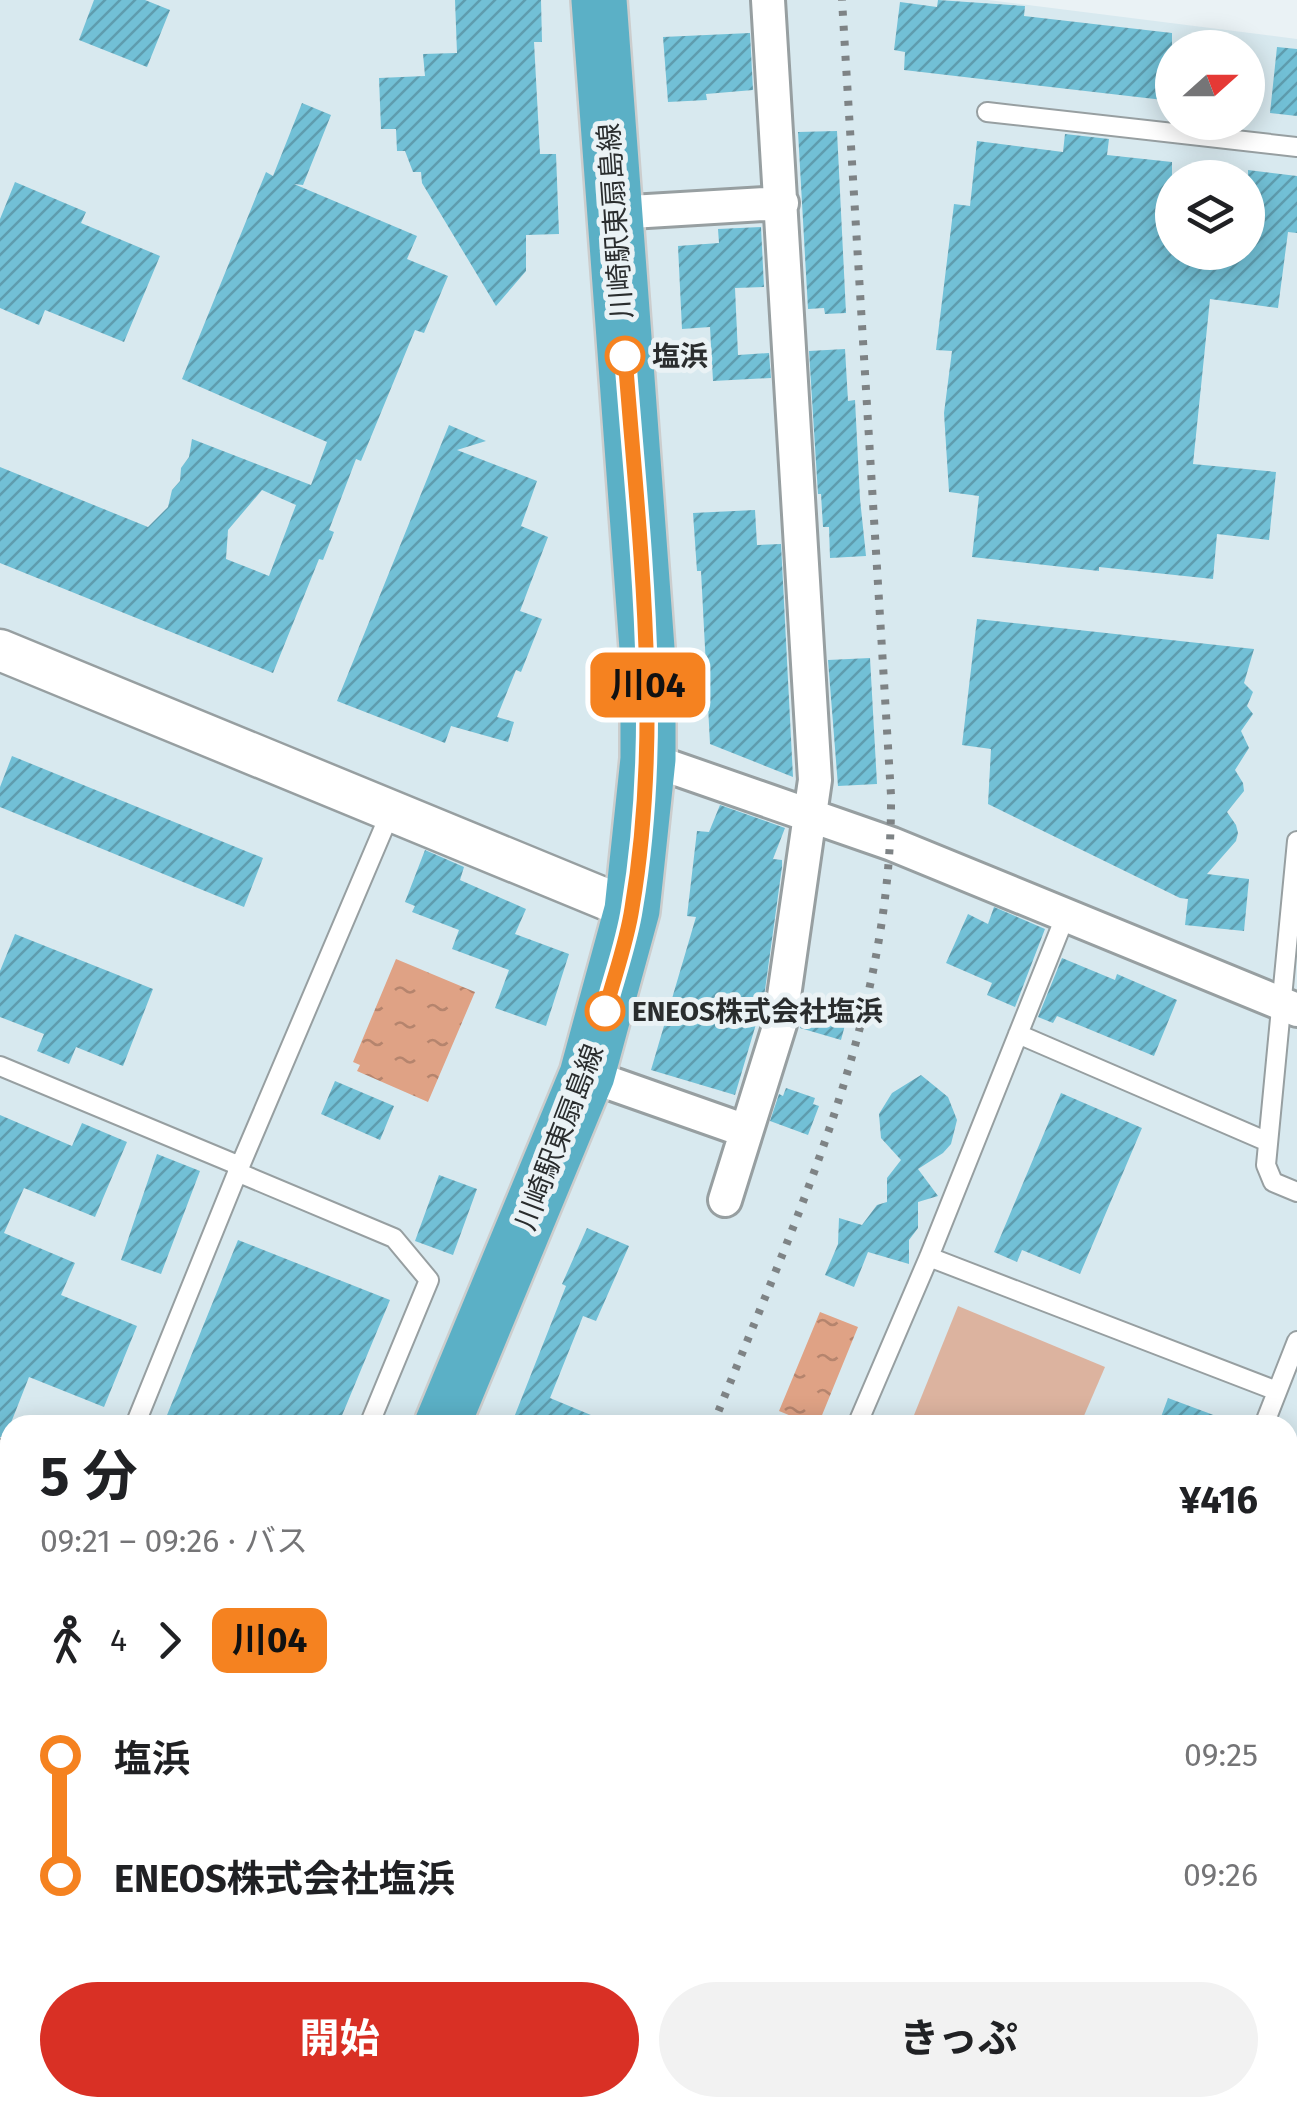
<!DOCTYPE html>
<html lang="ja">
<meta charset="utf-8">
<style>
:root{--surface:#fff;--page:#f2f2f2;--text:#202124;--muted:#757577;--accent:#d93025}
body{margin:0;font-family:"Fira Sans","Noto Sans JP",sans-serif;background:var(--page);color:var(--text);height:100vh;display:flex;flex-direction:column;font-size:38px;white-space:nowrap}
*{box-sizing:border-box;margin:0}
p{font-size:32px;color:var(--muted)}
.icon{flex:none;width:55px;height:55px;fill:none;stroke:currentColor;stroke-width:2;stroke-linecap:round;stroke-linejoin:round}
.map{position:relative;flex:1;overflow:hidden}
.side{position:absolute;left:0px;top:1415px;width:1298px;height:702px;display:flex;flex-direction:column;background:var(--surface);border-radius:30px 30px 0 0;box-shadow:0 5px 25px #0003}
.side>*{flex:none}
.badge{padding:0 20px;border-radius:15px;font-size:35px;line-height:65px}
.needle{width:65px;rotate:69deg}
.controls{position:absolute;left:1155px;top:30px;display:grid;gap:20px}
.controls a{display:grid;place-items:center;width:110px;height:110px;border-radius:50%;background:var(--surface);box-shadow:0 5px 25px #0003;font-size:50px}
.map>.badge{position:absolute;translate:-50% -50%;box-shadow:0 0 0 5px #fff}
.legs{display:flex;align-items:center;gap:15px;height:110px;padding:0 40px;font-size:32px}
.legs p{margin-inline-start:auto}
.headline{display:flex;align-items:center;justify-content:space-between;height:170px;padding:0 40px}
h1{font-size:55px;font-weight:700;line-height:75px}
.primary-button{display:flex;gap:20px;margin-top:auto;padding:20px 40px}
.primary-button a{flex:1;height:115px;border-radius:60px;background:var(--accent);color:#fff;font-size:40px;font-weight:700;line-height:115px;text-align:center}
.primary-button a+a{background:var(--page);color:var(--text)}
ul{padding:0 40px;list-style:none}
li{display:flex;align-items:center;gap:35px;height:120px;font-size:38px}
li i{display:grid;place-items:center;width:15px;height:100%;margin:0 12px;background:currentColor}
li i::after{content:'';width:25px;height:25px;margin:-12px;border:8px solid;border-radius:50%;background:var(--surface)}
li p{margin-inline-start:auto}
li:first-child i{background:linear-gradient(#0000 50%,currentColor 0)}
li:last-child i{background:linear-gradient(currentColor 50%,#0000 0)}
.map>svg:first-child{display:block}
</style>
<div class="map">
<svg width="1297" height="2117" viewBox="0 0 1297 2117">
<defs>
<pattern id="water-ripples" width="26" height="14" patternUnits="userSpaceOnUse" patternTransform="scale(2.5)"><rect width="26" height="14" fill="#dfa285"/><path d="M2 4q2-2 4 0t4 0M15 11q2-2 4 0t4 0" fill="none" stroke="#b5846d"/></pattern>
<pattern id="building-hatch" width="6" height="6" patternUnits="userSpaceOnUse" patternTransform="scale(2.5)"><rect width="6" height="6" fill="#72c0d6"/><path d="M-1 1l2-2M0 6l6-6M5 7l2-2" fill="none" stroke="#5e9cae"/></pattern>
</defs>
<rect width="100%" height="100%" fill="#eaf2f5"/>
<!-- built -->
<path fill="#d8e9ef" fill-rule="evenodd" d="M0 0H988L1297 39V1936L1288 1932V1425H10V1486L0 1482ZM1172 48H1248V122H1172ZM1172 178H1248V252H1172Z
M0 2081 10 2085V2108H398L394 2117H0Z"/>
<!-- green -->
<path fill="#dcb39f" d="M958 1306 1105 1367 1080 1425H910Z"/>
<!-- water -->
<path fill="url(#water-ripples)" d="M396 959 475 992 428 1102 357 1071 360 1065 353 1062Z
M820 1312 858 1327 818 1425H813L779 1411Z
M0 1482 10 1486V2085L0 2081Z
M1288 1932 1297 1936V2117H394L398 2108H1288Z"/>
<!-- building -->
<path fill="url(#building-hatch)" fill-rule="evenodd" d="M94 0H145L170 10 147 67 79 40Z
M455 0H541L542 42H534L540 154H556L559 234 526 235V271L496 306 422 183 421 172H413L405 151H397L396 129H381L379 78 425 76 423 54 457 53Z
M938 0 1025 6 1024 16 1172 33V101L904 70 905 52 894 50 900 2 937 7Z
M750 33 753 90 706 94 707 100 668 102 663 37Z
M1277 47 1297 49V116L1270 113Z
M302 103 331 115 303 185 294 184 417 236 407 259 448 276 424 333 415 330 361 461 356 459 329 530 334 532 323 560 319 559 273 673 0 563V467L148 527 168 507 172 490 180 481 181 468 189 457 192 439 311 485 327 442 182 379 266 172 273 176ZM262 490 296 505 269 576 226 559 228 530Z
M837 131 846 313 825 314 824 308 808 309 798 132Z
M1065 134 1109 139 1107 155 1172 162V252H1248V170L1297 176V233L1288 232 1278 308 1210 299 1193 464 1276 472 1269 540 1217 534 1213 579 1099 567V571L972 557 979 496 949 492 944 413 952 351 936 350 954 204 970 206 977 141 1063 152Z
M15 182 86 212 81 223 160 256 124 342 45 310 39 325 0 308V219Z
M761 227 764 287 735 288 738 355 769 353 771 378 713 381 710 327 682 329 678 246 719 243 718 229Z
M845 349 848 401 855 400 860 499 866 556 830 558 829 527H823L821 494H818L809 351Z
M449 425 486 441 457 450 537 481 521 526 548 537 520 611 542 619 521 672 516 670 497 717 514 722 508 742 451 726 445 743 337 701Z
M755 510 757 545 781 544 793 777 710 744 701 571H697L693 513Z
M977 619 1254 649 1244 683 1253 692 1247 706 1253 714 1241 731 1249 748 1235 770 1243 783 1244 791 1227 812 1236 825 1238 833 1236 841 1207 874 1249 879 1244 931 1185 925 1188 899 1180 898 988 804 991 749 962 745Z
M870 658 877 784 838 786 828 660Z
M12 756 263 858 244 907 0 807V787Z
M720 805 785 828 773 859 782 860V867L764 997 735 1095 651 1070 696 917 687 916 697 831 709 832Z
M425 850 464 867 460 880 526 909 515 934 569 954 546 1026 495 1008 509 970 452 949 459 930 412 912 415 906 405 902Z
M994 907 1045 929 1015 1007 987 995 992 983 946 963 968 914 988 924Z
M15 934 153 989 123 1066 76 1047 69 1064 37 1051 44 1034 0 1017V971Z
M1062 958 1115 980 1117 974 1177 1000 1154 1056 1057 1016 1053 1023 1038 1017Z
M809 999 849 1010 841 1040 800 1028Z
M921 1075 948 1097 957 1120 951 1144 943 1153 918 1169 938 1196 918 1202V1228L909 1240V1264L868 1252 854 1287 825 1275 838 1244 839 1218 862 1225 877 1205 887 1202V1178L901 1160 881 1138 879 1114 892 1093Z
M335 1081 394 1106 380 1140 321 1114Z
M786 1088 815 1098 813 1104 819 1106 808 1135 770 1121 779 1094 783 1096Z
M1061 1093 1142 1128 1080 1274 1022 1250 1017 1262 994 1252Z
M0 1115 72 1146 82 1123 127 1142 95 1217 24 1188 4 1233 75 1263 61 1295 137 1326 104 1407 29 1377 5 1438 0 1437Z
M157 1154 200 1171 161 1274 121 1260Z
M439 1175 477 1189 453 1255 415 1241Z
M587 1228 629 1246 596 1321 583 1316 550 1398 615 1425H511L566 1286 562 1284Z
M238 1240 390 1300 338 1425H163Z
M1168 1398 1235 1423V1425H1158Z"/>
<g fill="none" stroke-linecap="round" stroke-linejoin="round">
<defs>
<path id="service" d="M987 112 1297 147
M1297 841 1266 1165 1273 1182 1297 1192
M1018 1034 1268 1142
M0 1066 240 1166
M237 1172 394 1238 429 1280 369 1425
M929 1257 1277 1391
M135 1425 240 1166 391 811
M857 1425 929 1257 1065 917
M1264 1425 1297 1341
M0 1449 10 1453
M1288 1628 1297 1632
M1288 1886 1297 1890"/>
<path id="minor" d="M614 213 782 203
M648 759 892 844 1297 1010
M587 1075 746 1131
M725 1200 780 1024 815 780 768 0"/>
<path id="tertiary" d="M0 650 632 910
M165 2117 168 2108"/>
<path id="trunk" d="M442 1425 587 1075 609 994 632 910 648 759V662L599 0"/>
</defs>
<!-- service casing -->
<use href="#service" stroke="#979fa1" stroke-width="22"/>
<!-- minor casing -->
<use href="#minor" stroke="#979fa1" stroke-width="38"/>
<!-- tertiary casing -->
<use href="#tertiary" stroke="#979fa1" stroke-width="45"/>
<!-- trunk casing -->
<use href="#trunk" stroke="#cccdcd" stroke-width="60"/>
<!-- service -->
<use href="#service" stroke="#fff" stroke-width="18"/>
<!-- minor -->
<use href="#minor" stroke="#fff" stroke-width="32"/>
<!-- tertiary -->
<use href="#tertiary" stroke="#fff" stroke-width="40"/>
<!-- trunk -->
<use href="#trunk" stroke="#5bb0c6" stroke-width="55"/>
<!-- rail -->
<path stroke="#7e8385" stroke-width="8" stroke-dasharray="5 10" stroke-linecap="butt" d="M713 1425C794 1222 893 1018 891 795L842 0
M344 2117 351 2108"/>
</g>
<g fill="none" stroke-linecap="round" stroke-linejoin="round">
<defs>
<path id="line-1" d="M605 1011C614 977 627 942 632 908 663 725 639 539 625 356"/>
</defs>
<!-- line-1 casing -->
<use href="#line-1" stroke="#fff" stroke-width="22"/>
<!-- line-1 -->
<use href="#line-1" stroke="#f58220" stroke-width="15"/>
</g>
<!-- markers -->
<g fill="#fff" stroke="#f58220" stroke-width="5">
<circle cx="625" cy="356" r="18"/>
<circle cx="605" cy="1011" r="18"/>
</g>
<g text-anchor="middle" stroke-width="10" stroke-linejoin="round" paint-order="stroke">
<!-- street labels -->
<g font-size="28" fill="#2a2d2e" stroke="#eaf2f5">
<text transform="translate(615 221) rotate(-94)" y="10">川崎駅東扇島線</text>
<text transform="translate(559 1137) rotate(-69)" y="10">川崎駅東扇島線</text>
</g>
<!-- stop labels -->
<g font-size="28" font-weight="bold" fill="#2a2d2e" stroke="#eaf2f5" text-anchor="start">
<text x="652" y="366">塩浜</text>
<text x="632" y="1021">ENEOS株式会社塩浜</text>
</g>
</g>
</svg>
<div class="controls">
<a><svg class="needle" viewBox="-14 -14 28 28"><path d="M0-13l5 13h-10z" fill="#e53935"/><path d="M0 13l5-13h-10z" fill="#757577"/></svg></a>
<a><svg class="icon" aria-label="layers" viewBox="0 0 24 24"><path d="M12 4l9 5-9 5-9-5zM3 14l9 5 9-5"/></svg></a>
</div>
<b class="badge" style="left:648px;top:685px;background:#f58220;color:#111">川04</b>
<section class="side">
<div class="headline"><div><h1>5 分</h1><p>09:21 – 09:26 · バス</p></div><b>¥416</b></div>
<div class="legs"><svg class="icon" aria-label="walk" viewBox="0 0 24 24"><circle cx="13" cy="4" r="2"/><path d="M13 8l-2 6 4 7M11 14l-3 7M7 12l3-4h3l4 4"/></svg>4<svg class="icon" aria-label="forward" viewBox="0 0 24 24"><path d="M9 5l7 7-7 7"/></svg><b class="badge" style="background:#f58220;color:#111">川04</b></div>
<ul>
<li><i style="color:#f58220"></i><b>塩浜</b><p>09:25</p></li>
<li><i style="color:#f58220"></i><b>ENEOS株式会社塩浜</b><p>09:26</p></li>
</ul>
<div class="primary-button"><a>開始</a><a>きっぷ</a></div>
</section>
</div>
